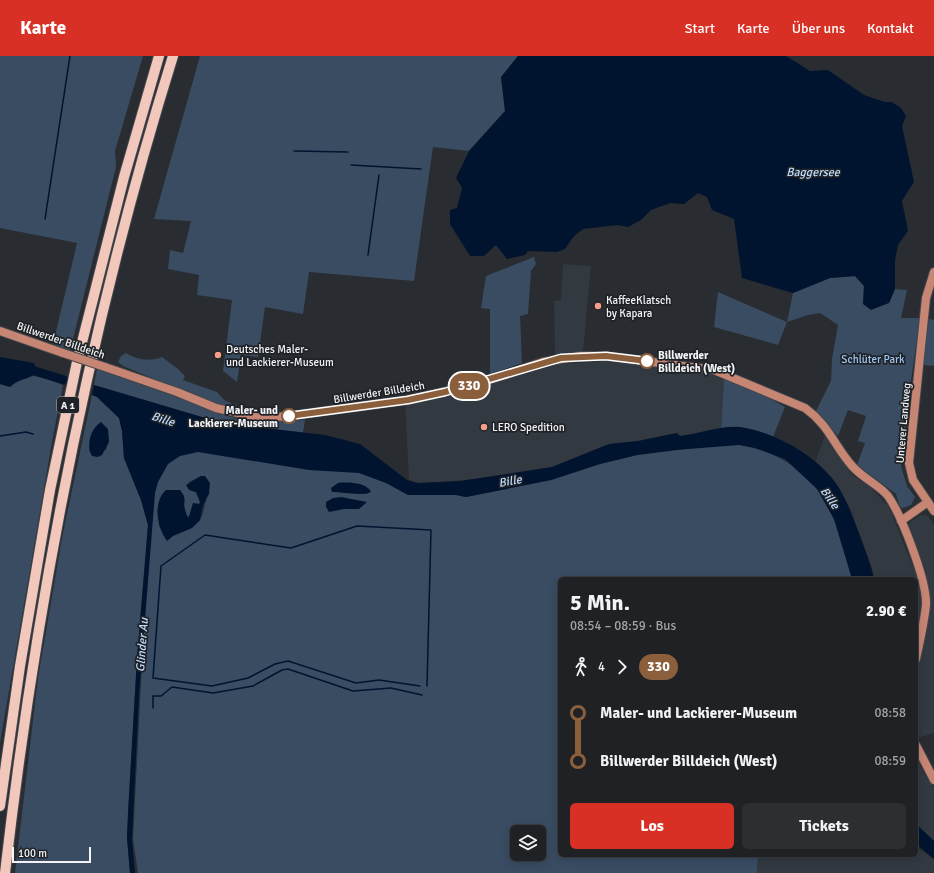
<!DOCTYPE html>
<html lang="de">
<meta charset="utf-8">
<style>
:root{--surface:#1f2124;--page:#2c2e31;--text:#f1f3f6;--muted:#a1a3a6;--line:#3c3e41;--accent:#d93025}
body{margin:0;font-family:Signika,sans-serif;background:var(--page);color:var(--text);height:100vh;display:flex;flex-direction:column;font-size:15px;white-space:nowrap}
*{box-sizing:border-box;margin:0}
p{font-size:13px;color:var(--muted)}
.icon{flex:none;width:22px;height:22px;fill:none;stroke:currentColor;stroke-width:2;stroke-linecap:round;stroke-linejoin:round}
.map{position:relative;flex:1;overflow:hidden}
.details{position:absolute;left:558px;top:521px;width:360px;height:280px;display:flex;flex-direction:column;background:var(--surface);border-radius:6px;box-shadow:0 2px 10px #0003,0 0 0 1px var(--line)}
.details>*{flex:none}
.badge{padding:0 8px;border-radius:13px;font-size:14px;line-height:26px}
.fabs{position:absolute;left:510px;top:769px;display:grid;gap:8px}
.fabs a{display:grid;place-items:center;width:36px;height:36px;border-radius:6px;background:var(--surface);box-shadow:0 2px 10px #0003,0 0 0 1px var(--line);font-size:20px}
.scale{position:absolute;left:12px;bottom:10px;width:79px;box-sizing:border-box;padding-left:4px;border:2px solid #f1f3f6;border-top:0;font-size:11px;line-height:14px;white-space:nowrap;color:#f1f3f6;-webkit-text-stroke:3px #1f2226;paint-order:stroke}
.map>.badge{position:absolute;translate:-50% -50%;box-shadow:0 0 0 2px #fff}
.legs{display:flex;align-items:center;gap:6px;height:44px;padding:0 12px;font-size:13px}
.legs p{margin-inline-start:auto}
.summary{display:flex;align-items:center;justify-content:space-between;height:68px;padding:0 12px}
h1{font-size:22px;font-weight:800;line-height:30px}
.button{display:flex;gap:8px;margin-top:auto;padding:8px 12px}
.button a{flex:1;height:46px;border-radius:6px;background:var(--accent);color:#fff;font-size:16px;font-weight:800;line-height:46px;text-align:center}
.button a+a{background:var(--page);color:var(--text)}
ul{padding:0 12px;list-style:none}
li{display:flex;align-items:center;gap:14px;height:48px;font-size:15px}
li i{display:grid;place-items:center;width:6px;height:100%;margin:0 5px;background:currentColor}
li i::after{content:'';width:10px;height:10px;margin:-5px;border:3px solid;border-radius:50%;background:var(--surface)}
li p{margin-inline-start:auto}
li:first-child i{background:linear-gradient(#0000 50%,currentColor 0)}
li:last-child i{background:linear-gradient(currentColor 50%,#0000 0)}
header{display:flex;align-items:center;gap:24px;box-sizing:border-box;height:56px;padding:0 20px;background:var(--accent);color:#fff}
header strong{font-size:19px}
nav{display:flex;gap:22px;margin-inline-start:auto;font-size:14px}
.map>svg:first-child{display:block}
</style>
<header>
<strong>Karte</strong>
<nav><a>Start</a><a>Karte</a><a>Über uns</a><a>Kontakt</a></nav>
</header>
<div class="map">
<svg width="934" height="817" viewBox="0 0 934 817">
<rect width="100%" height="100%" fill="#292c30"/>
<!-- built -->
<path fill="#323941" d="M563 208 591 210 583 296 555 300 554 245 561 244Z
M604 305 696 314 724 323 721 373 698 378 679 380 677 377 638 385 609 388 552 411 486 422 443 426 418 427 409 424 405 348 459 338 549 309Z
M825 379 852 419 869 430 889 451 917 521 922 546 916 574V523H874L851 454 838 431 815 407Z
M921 459 928 460 934 469V677L921 681 919 680 916 671V620L926 577 929 532 924 517 926 515 909 469 910 466Z
M916 701 924 718 934 731V785L916 768Z
M916 791 934 803V817H757L758 799H916Z"/>
<!-- green -->
<path fill="#394c62" fill-rule="evenodd" d="M0 0H143L115 95 116 111 70 295 53 288 77 187 0 172Z
M200 0H518L501 21 505 55 469 95 433 91 414 225 309 216 303 258 265 251 258 301 241 299 237 326 223 315 232 244 197 239 199 219 168 213 170 194 183 197 191 165 154 163Z
M534 201 536 208 531 215 528 258 520 260 522 307 490 318V253L481 252 486 220Z
M855 220 864 230 863 248 889 247 895 233 907 234 901 262H920L909 338 901 410 907 430 915 441 911 449 903 452 900 451 896 438 857 409 865 387 858 385 866 360 848 354 838 380 816 355 831 325 832 303 838 269 820 257 808 259 787 266 778 289 714 271 718 236 787 266 793 237 830 222Z
M929 263 934 264V310L922 309Z
M126 297C137 304 150 306 162 301L178 313 185 320 183 324 217 336 224 344 239 351 236 354 215 348 123 310 118 306 121 300Z
M97 313 199 349 217 357 238 363 265 366 305 364 303 377 222 367 94 329Z
M33 320 46 322 63 329 52 386 0 687V328L10 331 16 325Z
M724 323 764 339 785 351 773 381 740 371 721 373Z
M92 339 97 341 119 362 122 375 124 402 141 444 148 469 137 602 128 757 127 782 130 817H15L38 622 62 482ZM109 380 106 394 89 396 91 381Z
M729 388C767 390 806 411 825 445 838 467 845 499 852 523H560V799H758L757 817H138L133 783 151 432 167 403 194 391 358 416 389 428 408 439H456L466 441 551 424 600 408 637 399ZM201 420 209 427C209 433 203 460 200 464 193 473 174 481 164 480L159 470 157 454 175 435 180 434C181 436 184 440 185 443 185 449 182 457 189 461L193 447 199 448 200 446 196 436 192 435 189 426ZM350 427 370 433 367 438C356 438 344 436 332 436V432ZM517 776H539V798H517Z"/>
<!-- water -->
<path fill="#001430" d="M518 0H786L810 15 828 14 864 39 885 46H892L901 52 906 60 902 70 914 126 902 145 908 175 898 189 895 204V233L889 247 871 254 863 248 864 230 855 220 830 222 793 237 742 222 734 163 712 154 707 141 698 137 684 148 670 147 651 154 641 164 628 171 618 169 583 173 574 180 565 193 557 196 528 195 525 199 507 203 496 189 484 200H470L450 168V154L457 152 462 132 456 122 469 95 505 55 501 21Z
M0 301 34 307 36 312 35 318C26 324 18 323 10 331L0 328Z
M94 329 222 367 325 379 360 388 407 424 418 427 460 425 539 413 552 411 609 388 638 385 677 377 680 380C699 378 721 369 740 371 775 376 820 401 839 432 849 449 855 467 862 485 866 497 872 510 874 523H852L834 463 817 433 785 403 755 392 739 389 675 394 637 399 600 408 551 424 466 441 456 439H408L386 427 359 417 309 414 198 396 180 400 168 408 158 426 155 437 139 639 132 783 135 817H130L127 782 128 757 137 602 148 469 141 444 124 402 122 375 119 362 97 341 92 339Z
M101 366 108 373 109 386 102 399 98 401 92 400C86 390 90 373 101 366Z
M201 420H205L210 427 209 438 203 449 200 464 192 472 173 480 167 485C158 473 152 446 166 434H180L184 440V450L187 460 189 461 193 447 199 448 200 446 196 436 189 434 186 429Z
M338 427C347 426 366 426 371 436 364 440 342 436 332 436L331 432Z
M341 441 367 446 359 453H344L329 456 326 451V446L333 442Z
M916 768 934 785V803L916 788Z"/>
<g fill="none" stroke-linecap="round" stroke-linejoin="round">
<!-- stream -->
<path stroke="#001430" stroke-width="1.5" d="M294 95 348 96
M351 109 421 113
M45 163 70 0
M368 199 379 119
M0 380 26 376 33 378
M420 630 379 624 356 627 288 605 275 608 248 622 212 630 153 622 161 510 205 479 291 492 357 470 431 474 427 630
M153 652V640H161L172 631 213 637 253 630 282 614 288 613 353 635 391 632 422 639"/>
<!-- river -->
<path stroke="#001430" stroke-width="9" d="M25 312 64 324"/>
<defs>
<path id="secondary" d="M934 216 926 242 909 407 913 424 934 455
M0 275 63 297
M105 311 177 336 216 352 260 362 289 360 408 344 471 330 543 306 580 300H606L714 314 805 352C830 370 834 390 853 411 863 422 880 430 888 440 902 460 927 525 926 549 924 567 920 585 916 603
M901 465 928 446
M916 689 934 724"/>
<path id="highway" d="M0 750 20 610 50 434 77 306 124 121 159 0
M5 817C37 540 90 266 173 0"/>
</defs>
<!-- secondary casing -->
<use href="#secondary" stroke="#45484c" stroke-width="10"/>
<!-- highway casing -->
<use href="#highway" stroke="#45484c" stroke-width="12"/>
<!-- secondary -->
<use href="#secondary" stroke="#c78674" stroke-width="8"/>
<!-- highway -->
<use href="#highway" stroke="#f2c8bd" stroke-width="10"/>
<defs>
<path id="secondary-bridge" d="M63 297 105 311"/>
</defs>
<!-- secondary-bridge casing -->
<use href="#secondary-bridge" stroke="#45484c" stroke-width="10" stroke-linecap="butt"/>
<!-- secondary-bridge -->
<use href="#secondary-bridge" stroke="#c78674" stroke-width="8"/>
</g>
<g fill="none" stroke-linecap="round" stroke-linejoin="round">
<defs>
<path id="line-1" d="M289 360 408 344 445 336 561 302 606 300 647 305"/>
</defs>
<!-- line-1 casing -->
<use href="#line-1" stroke="#fff" stroke-width="9"/>
<!-- line-1 -->
<use href="#line-1" stroke="#8b5e3c" stroke-width="6"/>
</g>
<!-- markers -->
<g fill="#f49e87" stroke="#1f2226" stroke-width="1.5">
<circle cx="598" cy="250" r="4"/>
<circle cx="218" cy="299" r="4"/>
<circle cx="484" cy="371" r="4"/>
</g>
<g fill="#fff" stroke="#8b5e3c" stroke-width="2">
<circle cx="647" cy="305" r="7"/>
<circle cx="289" cy="360" r="7"/>
</g>
<g text-anchor="middle" stroke-width="3.5" stroke-linejoin="round" paint-order="stroke">
<!-- shield labels -->
<rect fill="#1f2226" stroke="#b2b4b8" stroke-width="1" x="57" y="341" width="22" height="16" rx="3"/>
<g font-size="10" font-weight="bold" fill="#f1f3f6">
<text x="68" y="353">A 1</text>
</g>
<!-- poi labels -->
<g font-size="11" fill="#f1f3f6" stroke="#1f2226" text-anchor="start">
<text x="606" y="248">KaffeeKlatsch<tspan x="606" dy="13">by Kapara</tspan></text>
<text x="226" y="297">Deutsches Maler-<tspan x="226" dy="13">und Lackierer-Museum</tspan></text>
<text x="492" y="375">LERO Spedition</text>
</g>
<!-- street labels -->
<g font-size="11" fill="#f1f3f6" stroke="#1f2226">
<text transform="translate(61 284) rotate(19)" y="4">Billwerder Billdeich</text>
<text transform="translate(379 336) rotate(-9)" y="4">Billwerder Billdeich</text>
<text transform="translate(903 367) rotate(-85)" y="4">Unterer Landweg</text>
</g>
<!-- stop labels -->
<g font-size="11" font-weight="bold" fill="#f1f3f6" stroke="#1f2226" text-anchor="start">
<text x="658" y="303">Billwerder<tspan x="658" dy="13">Billdeich (West)</tspan></text>
<text x="278" y="358" text-anchor="end">Maler- und<tspan x="278" dy="13">Lackierer-Museum</tspan></text>
</g>
<!-- park labels -->
<g font-size="11" fill="#a0c6f4" stroke="#1f2226">
<text x="873" y="307">Schlüter Park</text>
</g>
<!-- water labels -->
<g font-size="12" font-style="italic" fill="#bfdcff" stroke="#1f2226">
<text x="813" y="120">Baggersee</text>
<text transform="translate(163 363) rotate(18)" y="4">Bille</text>
<text transform="translate(510 425) rotate(-10)" y="4">Bille</text>
<text transform="translate(830 442) rotate(55)" y="4">Bille</text>
<text transform="translate(142 589) rotate(-86)" y="4">Glinder Au</text>
</g>
</g>
</svg>
<div class="fabs">
<a><svg class="icon" aria-label="layers" viewBox="0 0 24 24"><path d="M12 4l9 5-9 5-9-5zM3 14l9 5 9-5"/></svg></a>
</div>
<div class="scale">100 m</div>
<b class="badge" style="left:469px;top:330px;background:#8b5e3c;color:#fff">330</b>
<section class="details">
<div class="summary"><div><h1>5 Min.</h1><p>08:54 – 08:59 · Bus</p></div><b>2.90 €</b></div>
<div class="legs"><svg class="icon" aria-label="walk" viewBox="0 0 24 24"><circle cx="13" cy="4" r="2"/><path d="M13 8l-2 6 4 7M11 14l-3 7M7 12l3-4h3l4 4"/></svg>4<svg class="icon" aria-label="forward" viewBox="0 0 24 24"><path d="M9 5l7 7-7 7"/></svg><b class="badge" style="background:#8b5e3c;color:#fff">330</b></div>
<ul>
<li><i style="color:#8b5e3c"></i><b>Maler- und Lackierer-Museum</b><p>08:58</p></li>
<li><i style="color:#8b5e3c"></i><b>Billwerder Billdeich (West)</b><p>08:59</p></li>
</ul>
<div class="button"><a>Los</a><a>Tickets</a></div>
</section>
</div>
